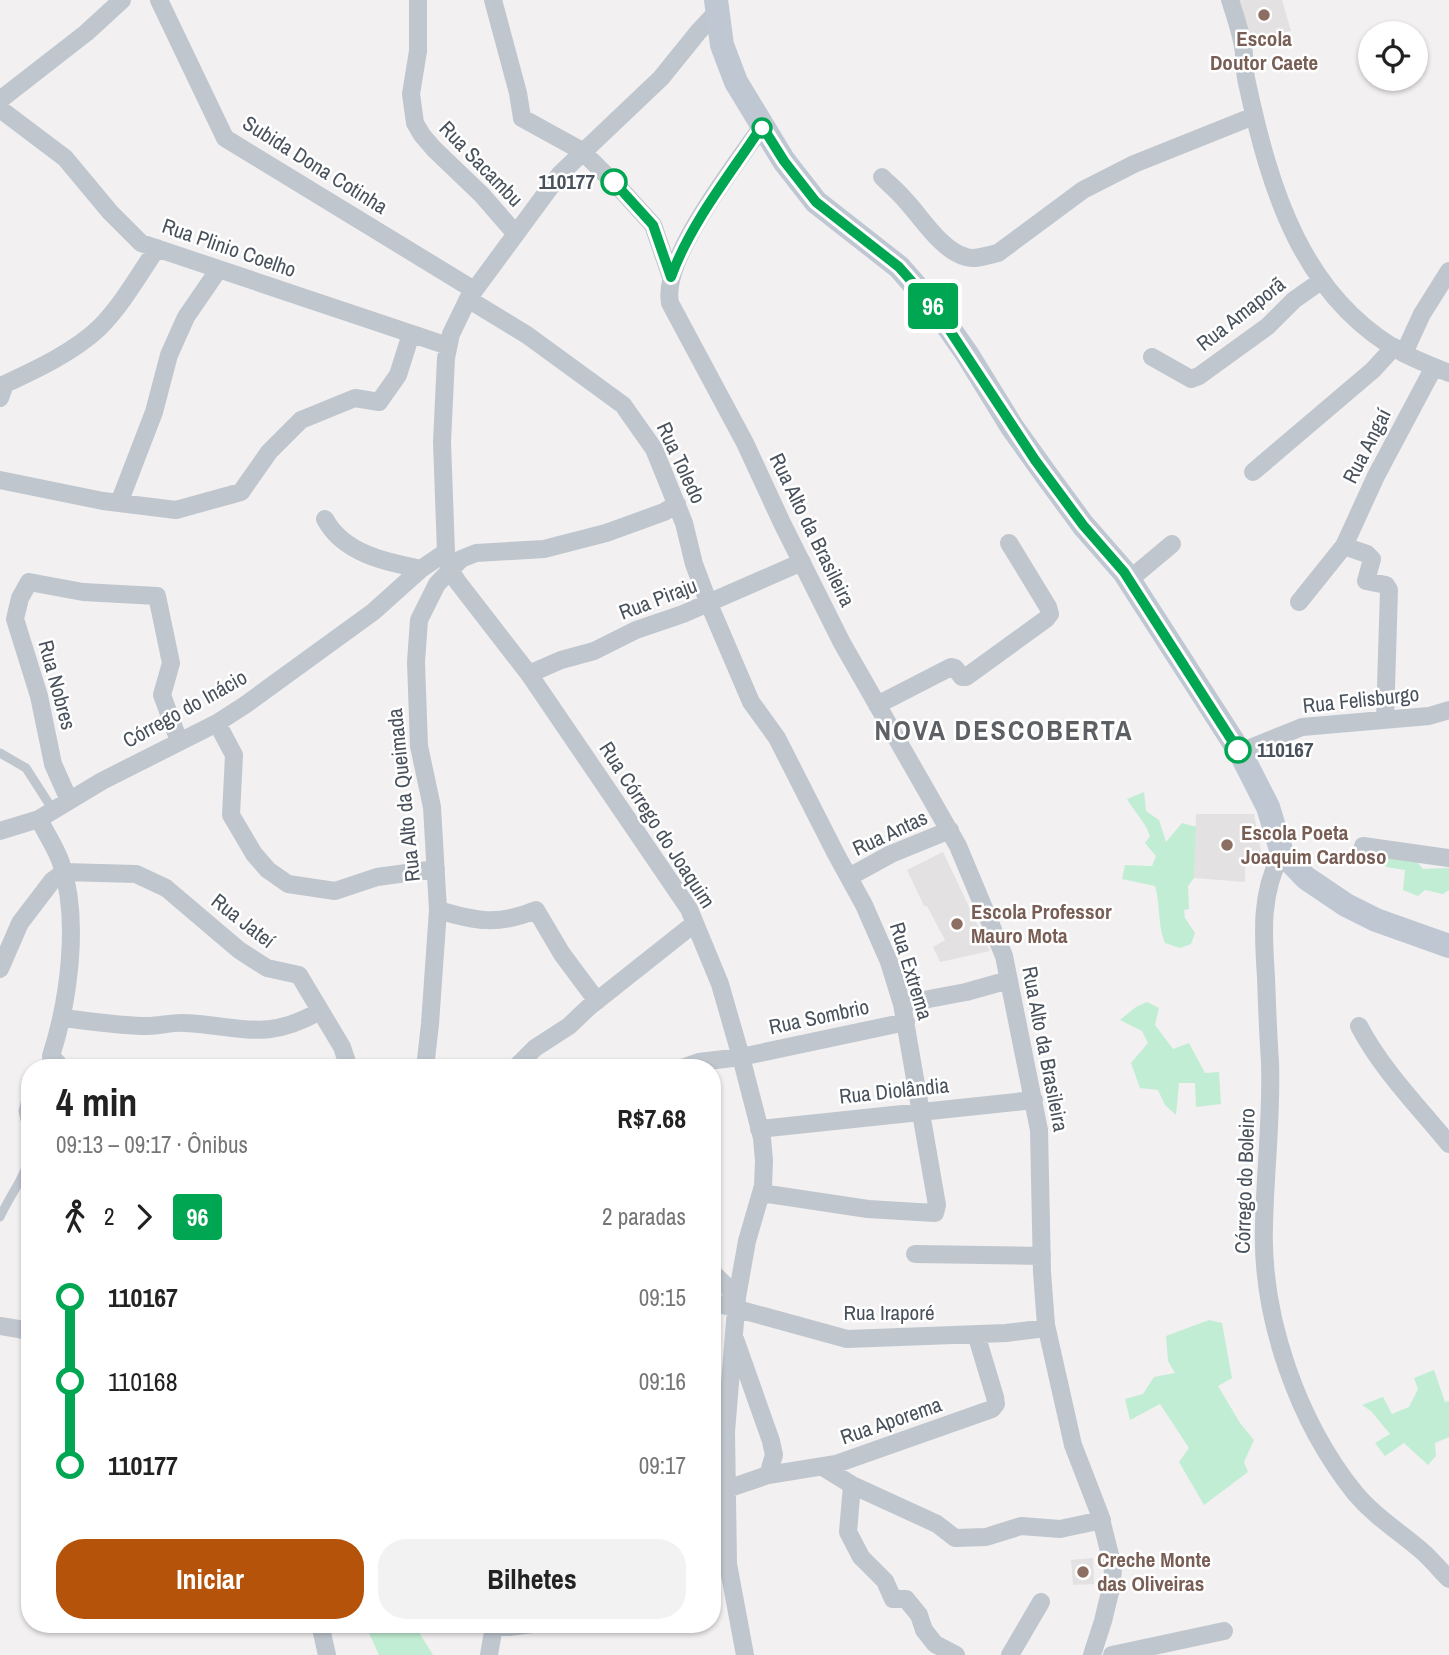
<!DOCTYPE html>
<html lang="pt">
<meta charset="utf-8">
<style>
:root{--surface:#fff;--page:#f2f2f2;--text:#222;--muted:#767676;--accent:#b45309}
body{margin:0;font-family:"Archivo Narrow",sans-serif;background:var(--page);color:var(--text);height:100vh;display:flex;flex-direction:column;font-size:26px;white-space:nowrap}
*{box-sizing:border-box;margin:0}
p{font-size:23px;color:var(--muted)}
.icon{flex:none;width:38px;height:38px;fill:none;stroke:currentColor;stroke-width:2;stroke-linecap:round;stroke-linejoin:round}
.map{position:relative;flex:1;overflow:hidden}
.drawer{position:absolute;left:21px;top:1059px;width:700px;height:574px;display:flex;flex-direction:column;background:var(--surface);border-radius:28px;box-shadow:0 2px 5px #0004}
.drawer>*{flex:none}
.badge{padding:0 14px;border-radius:5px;font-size:24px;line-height:46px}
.fabs{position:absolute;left:1358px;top:21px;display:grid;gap:14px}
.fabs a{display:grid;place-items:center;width:70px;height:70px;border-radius:50%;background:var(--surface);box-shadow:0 2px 5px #0004;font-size:35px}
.map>.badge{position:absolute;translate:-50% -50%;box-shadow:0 0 0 4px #fff}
.legs{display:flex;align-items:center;gap:10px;height:77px;padding:0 35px;font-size:23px}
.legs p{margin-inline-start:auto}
.overview{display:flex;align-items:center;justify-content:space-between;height:119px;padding:0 35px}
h1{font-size:38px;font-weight:800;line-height:52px}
.cta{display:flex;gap:14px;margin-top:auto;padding:14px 35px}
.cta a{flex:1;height:80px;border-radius:28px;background:var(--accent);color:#fff;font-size:28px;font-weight:800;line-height:80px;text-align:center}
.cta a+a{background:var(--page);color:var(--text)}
ul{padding:0 35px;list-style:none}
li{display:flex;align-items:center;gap:24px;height:84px;font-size:26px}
li i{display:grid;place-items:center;width:10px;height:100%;margin:0 9px;background:currentColor}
li i::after{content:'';width:18px;height:18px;margin:-9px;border:5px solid;border-radius:50%;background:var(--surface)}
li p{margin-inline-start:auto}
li:first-child i{background:linear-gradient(#0000 50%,currentColor 0)}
li:last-child i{background:linear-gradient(currentColor 50%,#0000 0)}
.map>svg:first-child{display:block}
</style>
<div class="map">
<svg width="1449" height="1655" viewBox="0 0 1449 1655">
<rect width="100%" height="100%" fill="#f2f0f0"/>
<!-- education -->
<path fill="#e3e1e1" d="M1236 0H1282L1291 31 1248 40Z
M1196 814H1254L1263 862 1245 863V882L1194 878Z
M943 852 990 951 940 962 933 947 945 940 927 906H924L907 870Z
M1093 1558 1094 1584 1073 1585 1071 1560Z"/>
<!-- green -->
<path fill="#c1edd4" d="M1144 792 1146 811 1159 820 1166 842 1182 823 1196 827 1194 878 1188 886 1189 909 1184 910 1185 918 1195 933 1191 944 1180 948 1165 943C1157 921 1161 908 1155 886L1122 879 1125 865 1152 866 1156 856 1145 843 1150 836C1145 821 1135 813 1127 799Z
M1378 856H1412L1423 869 1449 868V890L1443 894 1425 890 1418 896 1403 890 1405 870 1386 867Z
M1147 1002 1159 1008 1155 1025 1173 1049 1189 1043 1205 1073 1219 1072 1221 1104 1196 1107 1195 1083H1179L1176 1115 1165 1105 1158 1090 1140 1088 1131 1063 1148 1043 1142 1031 1120 1020 1136 1007Z
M1209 1320 1222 1323 1232 1378 1218 1386 1240 1423 1254 1440 1244 1462 1248 1472 1204 1505 1179 1462 1189 1448 1160 1404 1130 1420 1125 1399 1143 1394 1154 1377 1175 1373 1168 1361 1166 1336Z
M1434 1370 1445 1402 1449 1401V1437L1435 1443 1436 1456 1428 1465 1404 1443 1385 1456 1375 1443 1390 1434 1371 1411 1362 1405 1383 1397 1392 1414 1409 1407 1418 1389 1414 1378Z
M365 1624H414L433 1655H379Z"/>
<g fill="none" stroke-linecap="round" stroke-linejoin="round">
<!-- lane -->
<path stroke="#bfc6ce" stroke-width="9" d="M0 753 26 768 53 810
M41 1068 51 1056
M30 1085 23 1111 30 1141
M0 1217C9 1197 25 1177 30 1156"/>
<!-- street -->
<path stroke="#bfc6ce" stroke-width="18" d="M159 0 225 138 474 290
M418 0V51L411 94 415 123 422 135 434 149 482 195 515 233
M493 0 518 93 522 118 582 151 624 193 653 225 671 277
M1230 0C1235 15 1240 30 1243 46 1245 58 1244 71 1247 83 1270 189 1302 299 1405 354 1419 361 1434 367 1449 373
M716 13 699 31 661 78 560 174 468 299 451 334 446 358 442 442 446 552 450 569 457 581 529 674 689 909 720 984 741 1057 762 1138 764 1161 763 1186 747 1241 737 1297 726 1432 728 1564 745 1655
M0 100 86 33 122 0
M0 109 65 158 110 212 141 243 448 346
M762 126C736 165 661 258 670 303L745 443 782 523 842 643 958 846 1004 956 1039 1130 1042 1272 1046 1325 1073 1445 1100 1515 1113 1567 1112 1584 1103 1621 1092 1655
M882 177C890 185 899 192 906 201 922 218 942 251 966 257 975 260 989 255 998 253L1083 190 1134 164 1254 116
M468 299 527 335 623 405 654 449 684 523 694 564 709 604 751 702 777 738 836 854 864 905 889 962 902 1004 937 1205 935 1213 868 1209 761 1193
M1404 353 1422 314 1449 271
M1152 357 1191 379 1199 376 1268 326 1294 300 1321 281
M0 398 5 384C35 370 74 352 99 328 122 305 139 275 157 248
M1253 472 1373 370 1394 347
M0 480 103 501 176 510 241 492 269 452 301 420 355 398 379 402 398 375 411 334
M119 503 154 412 169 355 186 317 219 269
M325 519C343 553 385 562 421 569
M1344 546 1367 554 1372 559 1366 581 1386 585 1389 590 1385 720
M1129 580 1172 544
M1299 602 1344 546 1376 476 1434 367
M529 674 561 660 594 651 636 630 683 614 802 562
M877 705 951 667 955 668 962 677H966L1046 619 1050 614 1048 607 1009 543
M217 723 234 755 231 815 254 854 268 870 288 884 335 891 377 877 436 869
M1240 752 1302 727 1429 716 1449 710
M69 800 53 764 39 696 15 619 20 598 29 582 83 592 157 596 171 663 162 695 179 741
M39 819C46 834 56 848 61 863 80 919 69 1000 51 1056L62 1068
M0 831 39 819 102 781 217 723 245 705 373 612 421 569 446 552
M1363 846 1449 858
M1282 853C1260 892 1263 934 1266 977 1267 1005 1268 1034 1270 1062 1272 1117 1265 1171 1264 1226 1261 1318 1298 1422 1355 1493 1375 1517 1400 1532 1423 1552 1432 1560 1440 1570 1449 1579
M849 877 891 854 950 830
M438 910C475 921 498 926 536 910L562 954 597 1001
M0 969 20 923 52 881 64 872 136 874 166 888 239 950 267 968 299 975 342 1047 349 1068
M902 1004 966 992 1009 980
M62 1018C90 1021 120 1026 148 1026 160 1026 173 1022 185 1023 242 1026 266 1042 320 1011
M1359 1026C1382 1070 1418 1106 1449 1144
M425 1068 430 1024 438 910 432 807 419 746 416 662 419 620 437 584 461 559 476 553 544 549 606 533 664 512 677 504
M515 1068 535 1048 569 1026 589 1007 695 923
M682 1068 699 1062 741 1057 906 1022
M759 1129 1034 1100
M915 1254 1042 1256
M712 1272 737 1297
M712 1302 847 1339 1006 1333 1046 1328
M0 1326 30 1331
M735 1339 771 1441 774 1455 768 1475
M823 1467 852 1485 937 1524 955 1538 986 1537 1021 1526 1060 1529 1102 1520
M852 1485 848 1532 861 1557 885 1581 893 1599H906L919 1615 924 1630 935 1644 956 1655
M727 1489 768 1475 836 1464 992 1409 996 1404 995 1397 976 1334
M320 1624 327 1655
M489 1655 494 1626 509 1627 532 1624
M1010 1655 1041 1602
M1112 1655 1224 1631"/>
<!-- secondary -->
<path stroke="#bfc7d2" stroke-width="24" d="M716 0 722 45 736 82 784 161 816 202 899 267 935 308 967 354 1012 427 1047 476 1083 525 1124 572 1240 752 1268 807 1282 853 1306 878 1346 905 1376 920 1449 946"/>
</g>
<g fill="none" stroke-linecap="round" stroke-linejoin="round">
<defs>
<path id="line-1" d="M614 182 653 225 671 277C691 222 730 175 762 126L784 161 816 202 899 267 935 308 1035 460 1083 525 1124 572 1238 750"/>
</defs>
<!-- line-1 casing -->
<use href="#line-1" stroke="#fff" stroke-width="16"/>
<!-- line-1 -->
<use href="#line-1" stroke="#00a651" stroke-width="10"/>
</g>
<!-- markers -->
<g fill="#8d6e63" stroke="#fff" stroke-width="2.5">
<circle cx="1264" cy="15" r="7"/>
<circle cx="1227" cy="845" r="7"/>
<circle cx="957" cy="924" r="7"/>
<circle cx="1083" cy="1572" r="7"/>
</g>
<g fill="#fff" stroke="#00a651" stroke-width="3.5">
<circle cx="762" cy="128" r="9"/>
<circle cx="614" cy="182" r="12"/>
<circle cx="1238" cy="750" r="12"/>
</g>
<g text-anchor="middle" stroke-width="5" stroke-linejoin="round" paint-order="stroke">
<!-- education labels -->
<g font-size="21" font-weight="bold" fill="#785e54" stroke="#fff" text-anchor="start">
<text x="1264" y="46" text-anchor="middle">Escola<tspan x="1264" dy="24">Doutor Caete</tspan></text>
<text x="1241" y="840">Escola Poeta<tspan x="1241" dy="24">Joaquim Cardoso</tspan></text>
<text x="971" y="919">Escola Professor<tspan x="971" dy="24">Mauro Mota</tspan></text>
<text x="1097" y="1567">Creche Monte<tspan x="1097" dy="24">das Oliveiras</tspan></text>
</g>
<!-- street labels -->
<g font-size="21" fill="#49525c" stroke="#fff">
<text transform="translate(481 164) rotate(46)" y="7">Rua Sacambu</text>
<text transform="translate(315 165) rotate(32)" y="7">Subida Dona Cotinha</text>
<text transform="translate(229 248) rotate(19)" y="7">Rua Plinio Coelho</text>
<text transform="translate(1241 314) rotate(-38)" y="7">Rua Amaporã</text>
<text transform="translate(1367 446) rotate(-63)" y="7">Rua Angaí</text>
<text transform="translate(681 463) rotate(65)" y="7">Rua Toledo</text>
<text transform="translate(812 530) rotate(64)" y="7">Rua Alto da Brasileira</text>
<text transform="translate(658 599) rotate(-21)" y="7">Rua Piraju</text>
<text transform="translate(57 685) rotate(75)" y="7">Rua Nobres</text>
<text transform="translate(1361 700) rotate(-6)" y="7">Rua Felisburgo</text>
<text transform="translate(185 709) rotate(-29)" y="7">Córrego do Inácio</text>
<text transform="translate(404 795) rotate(-96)" y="7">Rua Alto da Queimada</text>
<text transform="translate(657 825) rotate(57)" y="7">Rua Córrego do Joaquim</text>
<text transform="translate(890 833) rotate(-25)" y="7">Rua Antas</text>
<text transform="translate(243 921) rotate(38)" y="7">Rua Jateí</text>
<text transform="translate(911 971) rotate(73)" y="7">Rua Extrema</text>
<text transform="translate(819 1017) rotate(-12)" y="7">Rua Sombrio</text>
<text transform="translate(1045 1049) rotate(79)" y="7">Rua Alto da Brasileira</text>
<text transform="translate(894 1091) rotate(-6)" y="7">Rua Diolândia</text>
<text transform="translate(1245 1181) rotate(-88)" y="7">Córrego do Boleiro</text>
<text x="889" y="1320">Rua Iraporé</text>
<text transform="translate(891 1421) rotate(-19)" y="7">Rua Aporema</text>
</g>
<!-- stop labels -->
<g font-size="21" font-weight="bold" fill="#49525c" stroke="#fff" text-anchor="end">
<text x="595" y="189">110177</text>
<text x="1257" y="757" text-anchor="start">110167</text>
</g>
<!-- district labels -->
<g font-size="28" font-weight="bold" letter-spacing="2" fill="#5d6064" stroke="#fff">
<text x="1004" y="740">NOVA DESCOBERTA</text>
</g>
</g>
</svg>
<div class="fabs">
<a><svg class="icon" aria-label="locate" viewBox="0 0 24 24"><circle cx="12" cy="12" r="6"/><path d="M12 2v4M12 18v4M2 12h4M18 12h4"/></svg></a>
</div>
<b class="badge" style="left:933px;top:306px;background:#00a651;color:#fff">96</b>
<section class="drawer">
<div class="overview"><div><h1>4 min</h1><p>09:13 – 09:17 · Ônibus</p></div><b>R$7.68</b></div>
<div class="legs"><svg class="icon" aria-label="walk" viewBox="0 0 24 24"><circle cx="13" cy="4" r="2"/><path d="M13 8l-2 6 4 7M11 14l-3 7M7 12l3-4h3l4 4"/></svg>2<svg class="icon" aria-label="forward" viewBox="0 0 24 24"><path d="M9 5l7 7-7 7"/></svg><b class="badge" style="background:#00a651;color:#fff">96</b><p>2 paradas</p></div>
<ul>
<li><i style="color:#00a651"></i><b>110167</b><p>09:15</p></li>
<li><i style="color:#00a651"></i><span>110168</span><p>09:16</p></li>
<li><i style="color:#00a651"></i><b>110177</b><p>09:17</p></li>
</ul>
<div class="cta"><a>Iniciar</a><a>Bilhetes</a></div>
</section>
</div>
